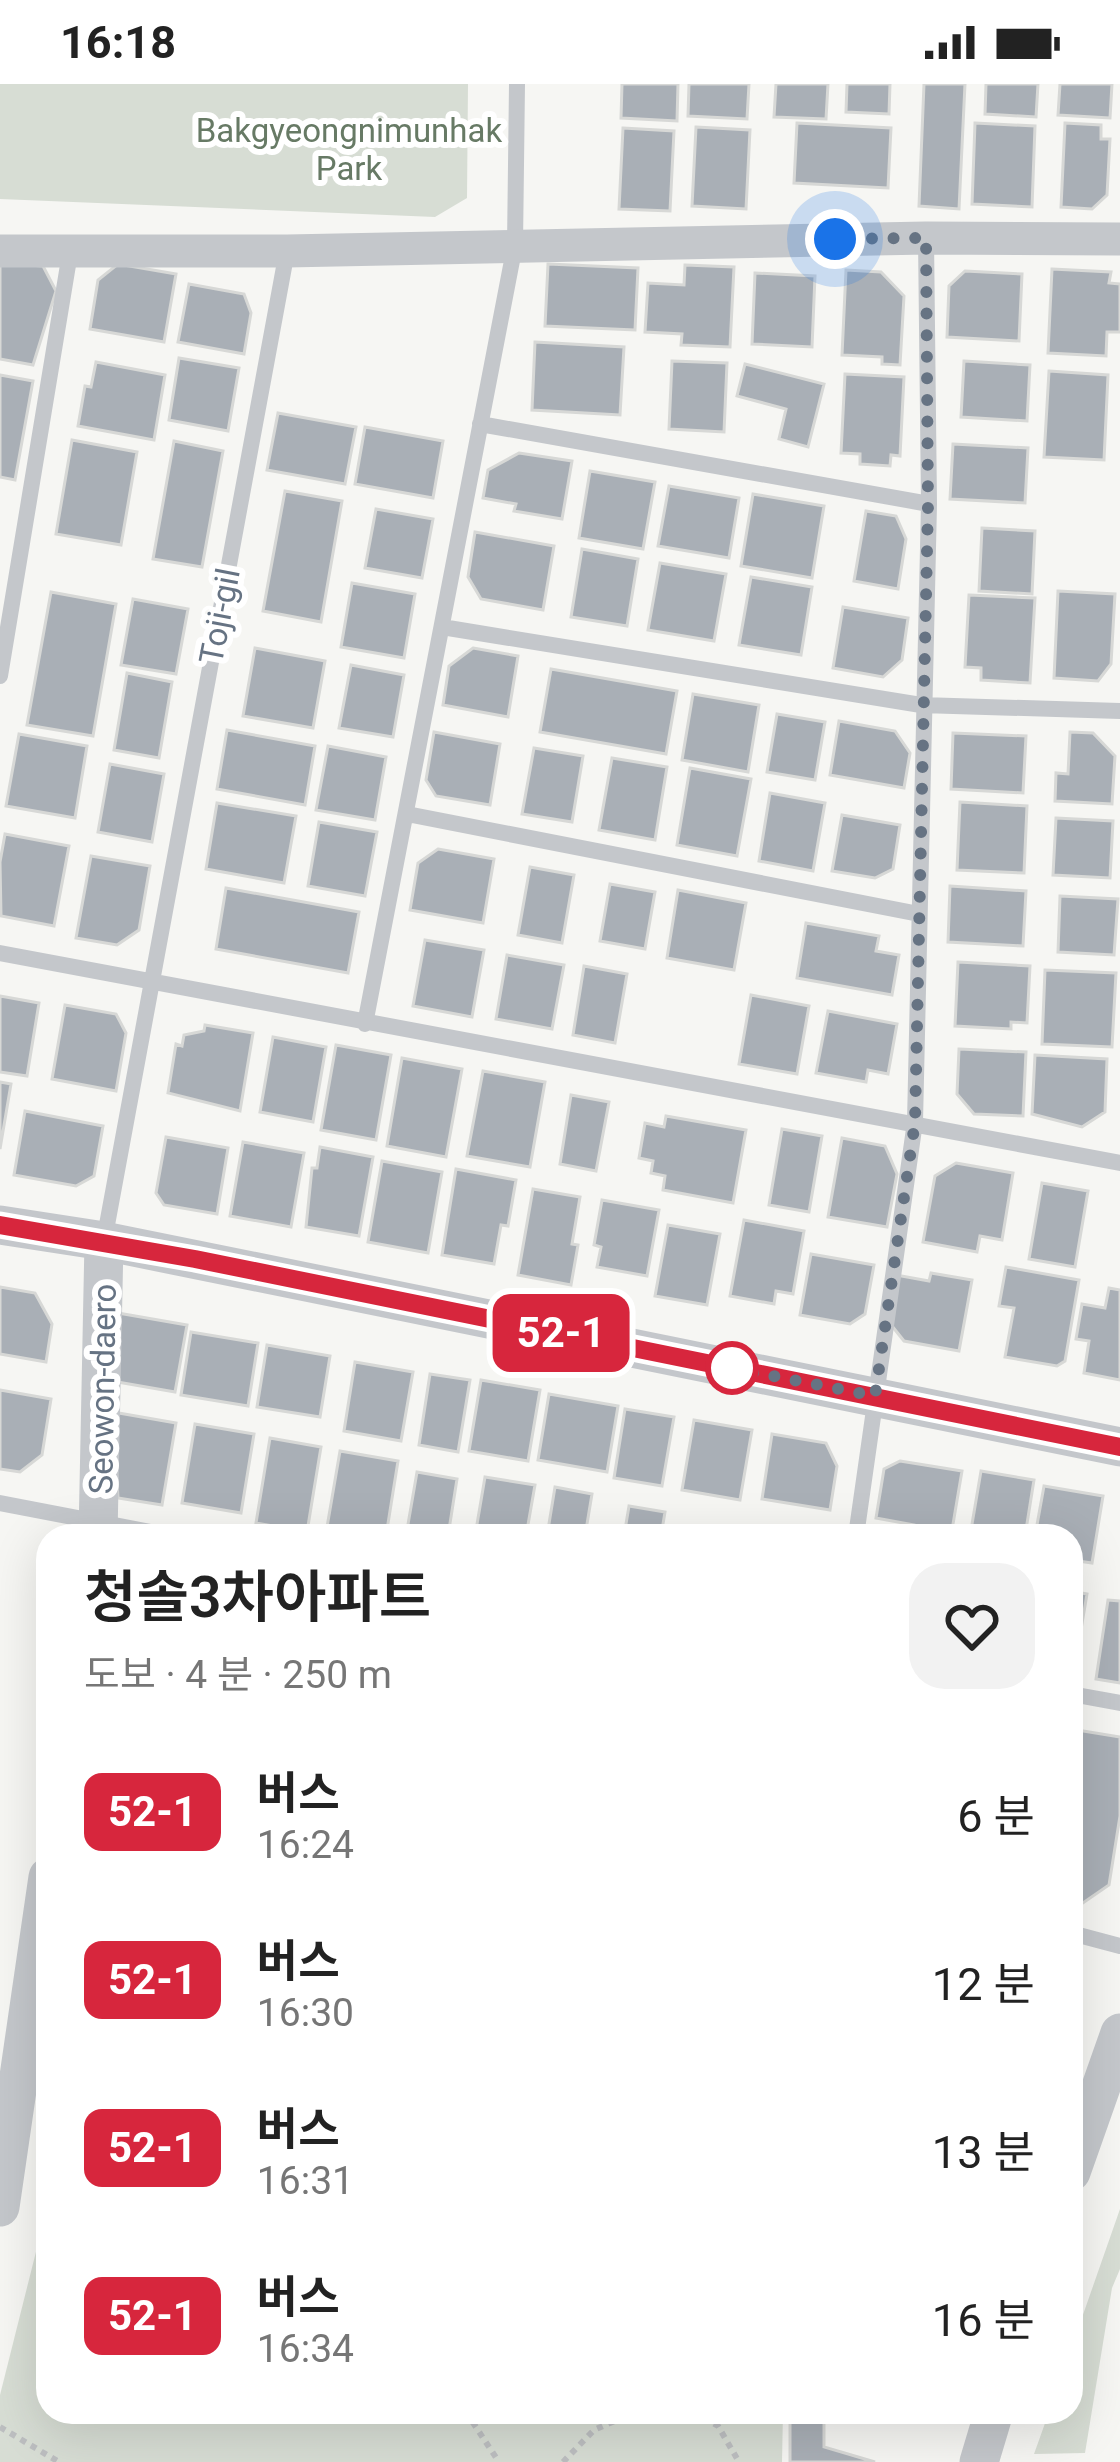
<!DOCTYPE html>
<html lang="ko">
<meta charset="utf-8">
<style>
:root{--surface:#fff;--page:#f2f2f2;--text:#222;--muted:#767676}
body{margin:0;font-family:Roboto,"Noto Sans KR",sans-serif;background:var(--page);color:var(--text);height:100vh;display:flex;flex-direction:column;font-size:45px;white-space:nowrap}
*{box-sizing:border-box;margin:0}
p{font-size:39px;color:var(--muted)}
.icon{flex:none;width:66px;height:66px;fill:none;stroke:currentColor;stroke-width:2;stroke-linecap:round;stroke-linejoin:round}
.map{position:relative;flex:1;overflow:hidden}
.side{position:absolute;left:36px;top:1440px;width:1047px;height:900px;display:flex;flex-direction:column;background:var(--surface);border-radius:36px;box-shadow:0 12px 48px #0002}
.side>*{flex:none}
.badge{padding:0 24px;border-radius:18px;font-size:42px;line-height:78px}
.you{position:absolute;width:60px;height:60px;margin:-30px;border:9px solid #fff;border-radius:50%;background:#1a73e8;box-shadow:0 0 0 18px #1a73e833}
.map>.badge{position:absolute;translate:-50% -50%;box-shadow:0 0 0 6px #fff}
.round{display:grid;place-items:center;flex:none;width:126px;height:126px;border-radius:36px;background:var(--page)}
.headline{display:flex;align-items:center;justify-content:space-between;height:204px;padding:0 48px}
h1{font-size:57px;font-weight:600;line-height:90px}
ul{padding:0;list-style:none}
li{display:flex;align-items:center;gap:36px;height:168px;padding:0 48px}
li div{flex:1}
li b{display:block;font-size:45px}
li em{font-style:normal}
li .badge{min-width:132px;font-weight:700;text-align:center}
.status{display:flex;justify-content:space-between;align-items:center;height:84px;padding:0 60px;background:var(--surface);direction:ltr}
.status svg{height:33px;fill:currentColor}
.map>svg:first-child{display:block}
</style>
<div class="status"><b>16:18</b><svg viewBox="0 0 49 12"><path d="M0 12V9h3v3zM5 12V6h3v6zM10 12V3h3v9zM15 12V0h3v12zM26 1h20v11H26zM47 4h2v5h-2z"/></svg></div>
<div class="map">
<svg width="1120" height="2378" viewBox="0 0 1120 2378">
<rect width="100%" height="100%" fill="#f6f6f3"/>
<!-- green -->
<path fill="#d7ddd4" d="M0 0H468L467 114 435 133 0 115Z
M48 2120V2328H783L782 2378H0V2311Z
M1120 2125V2185L1112 2204 1085 2369 1034 2370 1049 2328H1071V2265Z"/>
<!-- building -->
<path fill="#a9afb6" stroke="#d7d8d6" stroke-width="3" d="M622 0H678L677 37 621 34Z
M689 0H749L747 35 688 32Z
M776 0H828L826 35 774 33Z
M847 0H890L889 30 846 28Z
M924 0H965L959 125 919 122Z
M986 0H1038L1036 33 985 30Z
M1060 0H1112L1110 34 1058 31Z
M797 39 891 44 888 104 794 99Z
M975 39 1035 42 1032 123 972 120Z
M1065 39 1101 41V55H1110L1107 111 1092 125 1061 123Z
M696 43 750 46 746 125 692 122Z
M623 44 674 47 670 127 619 125Z
M0 179 43 182 56 207 33 281 0 275Z
M118 180 176 190 164 258 90 245 98 196Z
M548 180 638 184 635 246 545 242Z
M685 181 734 183 730 263 681 261 682 250 645 248 648 199 684 201Z
M1052 185 1111 188 1109 199 1120 200V248H1107L1106 272 1048 269Z
M846 186 881 188 904 212 900 281 882 280V273L842 271Z
M965 187 1022 190 1019 257 947 253 949 202Z
M755 189 815 192 812 263 752 260Z
M189 200 244 210 251 229 244 270 178 258Z
M535 258 624 263 620 331 532 326Z
M179 274 239 284 228 347 169 336Z
M672 277 727 279 724 348 669 345Z
M964 277 1030 281 1027 337 961 333Z
M96 278 165 291 154 356 78 342 85 302 91 303Z
M745 280 824 300 808 363 779 355 786 325 737 312Z
M1049 287 1108 291 1104 376 1044 373Z
M845 290 904 293 900 372 891 371 890 382 860 380V370L841 369Z
M0 291 33 297 15 396 0 393Z
M278 329 356 343 345 400 267 386Z
M365 343 443 357 433 414 355 400Z
M72 356 137 368 121 461 56 450Z
M174 357 223 367 202 483 153 475Z
M953 360 1028 364 1025 419 950 415Z
M519 369 572 377 562 435 514 427 516 420 483 414 488 386Z
M590 387 655 398 643 465 579 454Z
M669 402 739 414 729 474 658 462Z
M285 407 342 417 321 538 263 527Z
M753 410 824 422 812 494 741 482Z
M376 425 433 435 422 494 365 484Z
M866 427 896 432 906 455 898 505 854 497Z
M982 444 1035 447 1032 510 979 507Z
M475 448 554 462 543 526 481 515 468 493Z
M582 465 638 475 627 542 571 533Z
M660 479 726 490 714 557 648 546Z
M751 493 812 503 801 571 739 561Z
M352 499 415 510 404 574 341 563Z
M1058 507 1115 510 1111 580 1098 597 1054 594Z
M51 508 116 520 93 652 27 641Z
M969 511 1035 514 1030 599 981 596V584L965 583Z
M133 515 188 525 176 590 121 581Z
M843 523 908 534 902 576 883 593 833 584Z
M255 564 325 577 313 644 243 632Z
M473 564 518 572 508 633 443 621 449 582Z
M351 581 404 591 393 653 339 644Z
M551 585 677 607 666 670 540 648Z
M127 589 172 598 159 674 114 666Z
M693 610 759 621 748 688 682 676Z
M777 630 825 638 815 696 767 688Z
M839 637 895 647 910 669 904 704 830 691Z
M227 646 315 662 305 721 217 705Z
M434 648 500 660 490 721 436 712 426 696Z
M1070 648 1093 649 1115 672 1112 720 1055 717 1056 689 1068 690Z
M953 649 1026 652 1023 709 951 705Z
M19 650 87 662 75 734 6 722Z
M328 662 386 673 375 736 316 726Z
M534 664 583 672 572 738 522 730Z
M612 674 667 683 655 756 599 746Z
M110 680 164 690 152 758 98 748Z
M690 684 751 695 737 772 677 761Z
M770 709 825 719 813 787 759 777Z
M960 718 1027 722 1024 789 957 786Z
M217 719 296 732 284 799 206 785Z
M842 731 900 741 893 785 875 794 832 787Z
M1056 734 1113 737 1110 794 1053 791Z
M319 738 377 748 365 812 308 802Z
M5 750 69 762 54 842 1 832 0 778Z
M438 765 494 775 483 839 410 826 418 779Z
M91 772 150 782 139 846 117 861 76 854Z
M530 783 574 791 562 859 518 851Z
M610 800 655 808 645 865 600 857Z
M950 802 1026 807 1023 862 948 858Z
M226 804 359 828 348 889 216 865Z
M678 806 746 819 734 886 667 874Z
M1060 812 1118 815 1114 871 1058 868Z
M806 839 879 852 876 867 899 871 892 911 797 894Z
M425 856 484 866 472 933 413 922Z
M507 871 564 881 552 945 496 935Z
M958 878 1030 882 1027 939 1011 938V945L955 942Z
M584 882 627 890 615 959 573 951Z
M1045 886 1116 889 1112 963 1042 960Z
M751 911 809 922 797 990 739 980Z
M0 912 39 919 27 992 0 988Z
M65 921 116 930 126 949 116 1007 52 995Z
M828 927 897 940 888 990 868 986 866 998 816 989Z
M205 941 253 949 240 1027 168 1009 176 960 182 962 184 951 204 947Z
M273 953 326 963 313 1038 260 1028Z
M336 961 391 971 376 1056 321 1046Z
M959 965 1026 968 1023 1032 974 1030 957 1010Z
M1035 971 1107 975 1105 1028 1082 1043 1032 1030Z
M402 974 462 985 446 1073 387 1062Z
M483 987 545 998 530 1083 467 1072Z
M0 998 11 1000 0 1065Z
M571 1011 609 1018 596 1087 560 1080Z
M25 1027 103 1042 94 1092 76 1102 14 1091Z
M666 1032 746 1046 733 1119 663 1106 665 1092 651 1089 653 1077 639 1074 645 1039 664 1043Z
M782 1045 822 1052 809 1128 769 1121Z
M166 1053 228 1064 217 1130 164 1121 156 1109Z
M842 1054 885 1062 897 1090 887 1143 828 1133Z
M243 1058 304 1069 291 1143 230 1132Z
M320 1063 373 1073 359 1152 306 1143 312 1084H317Z
M382 1077 442 1088 428 1169 368 1158Z
M956 1079 1013 1089 1002 1156 980 1152 977 1168 923 1158 935 1092Z
M456 1085 516 1096 508 1142 501 1141 494 1180 442 1171Z
M1042 1099 1088 1107 1075 1183 1029 1175Z
M533 1105 580 1113 572 1160 578 1161 571 1201 518 1191Z
M602 1116 659 1126 647 1192 597 1183 601 1163 594 1161Z
M744 1136 804 1147 793 1210 776 1207 774 1220 730 1212Z
M668 1141 720 1150 707 1221 655 1212Z
M811 1170 874 1181 865 1230 850 1240 800 1231Z
M1006 1183 1079 1196 1065 1277 1057 1282 1005 1273 1014 1224 999 1222Z
M931 1189 972 1196 959 1267 904 1257 888 1237 896 1191 929 1197Z
M0 1203 35 1209 52 1240 46 1278 0 1270Z
M1109 1204 1120 1206V1296L1084 1289 1089 1257 1076 1255 1082 1220 1105 1224Z
M118 1229 187 1241 175 1308 106 1296Z
M191 1248 258 1259 248 1322 181 1311Z
M267 1261 330 1272 320 1333 257 1323Z
M355 1278 413 1288 401 1357 344 1347Z
M430 1290 470 1296 458 1368 419 1361Z
M481 1296 540 1306 528 1377 469 1367Z
M0 1306 51 1315 42 1371 20 1388 0 1385Z
M549 1310 618 1322 607 1388 538 1376Z
M625 1325 674 1333 662 1402 614 1394Z
M113 1328 176 1339 162 1421 118 1414Z
M694 1336 752 1346 740 1416 682 1406Z
M195 1340 254 1350 241 1429 182 1419Z
M772 1350 826 1359 837 1382 830 1426 762 1415Z
M270 1354 321 1363 307 1448 256 1439Z
M340 1367 398 1377 386 1452 326 1449Z
M900 1377 962 1387 951 1452 913 1449 914 1441 876 1434 884 1385Z
M981 1387 1034 1396 1025 1452H970Z
M417 1388 457 1395 448 1452H406Z
M485 1393 535 1401 526 1452H475Z
M1044 1402 1103 1412 1092 1479 1071 1476V1452H1035Z
M555 1403 592 1410 585 1452H547Z
M629 1422 665 1428 661 1452H624Z
M1071 1507 1087 1510 1074 1587H1071Z
M1108 1516 1120 1517V1599L1096 1595Z
M1071 1645 1120 1653V1732L1109 1801 1080 1821 1071 1819Z
M790 2328H824V2363L875 2378H790Z"/>
<g fill="none" stroke-linecap="round" stroke-linejoin="round">
<!-- path -->
<path stroke="#bcbec0" stroke-width="6" stroke-dasharray="6 6" stroke-linecap="butt" d="M466 2328 499 2378
M693 2328 718 2342 739 2378
M0 2343 59 2378
M563 2378 594 2346 635 2328"/>
<!-- service -->
<path stroke="#c4c7cb" stroke-width="16" d="M480 340 929 420
M442 543 921 621 1120 627
M0 592 70 169
M407 730 919 830
M0 869 1120 1079
M365 940 515 161 517 0
M104 1157 287 167
M0 1419 171 1452
M856 1452 915 1038 929 420 926 154
M1071 1610 1120 1619
M1071 1849 1120 1862"/>
<!-- minor -->
<path stroke="#c4c7cb" stroke-width="33" d="M0 167H287L926 154 1120 155"/>
<!-- tertiary -->
<path stroke="#c4c7cb" stroke-width="39" d="M0 1141 104 1157 1120 1363
M98 1452 104 1157
M1071 2088 1120 1949
M0 2123 48 1793
M979 2378 994 2328"/>
</g>
<g fill="none" stroke-linecap="round" stroke-linejoin="round">
<defs>
<path id="line" d="M0 1141 195 1175 1120 1363"/>
</defs>
<!-- line casing -->
<use href="#line" stroke="#fff" stroke-width="27"/>
<!-- line -->
<use href="#line" stroke="#d7263d" stroke-width="18"/>
<!-- walk -->
<path stroke="#667383" stroke-width="12" stroke-dasharray="0 21.6" d="M732 1284 875 1312 915 1038 928 420 926 154 835 155"/>
</g>
<!-- markers -->
<circle fill="#fff" stroke="#d7263d" stroke-width="6" cx="732" cy="1284" r="24"/>
<g text-anchor="middle" stroke-width="12" stroke-linejoin="round" paint-order="stroke">
<!-- park labels -->
<g font-size="33" fill="#677a65" stroke="#fff">
<text x="349" y="58">Bakgyeongnimunhak<tspan x="349" dy="38">Park</tspan></text>
</g>
<!-- street labels -->
<g font-size="33" fill="#667383" stroke="#fff">
<text transform="translate(219 532) rotate(-79)" y="12">Toji-gil</text>
<text transform="translate(102 1305) rotate(-89)" y="12">Seowon-daero</text>
</g>
</g>
</svg>
<div class="you" style="left:835px;top:155px"></div>
<b class="badge" style="left:561px;top:1249px;background:#d7263d;color:#fff">52-1</b>
<section class="side">
<div class="headline"><div><h1>청솔3차아파트</h1><p>도보 · 4 분 · 250 m</p></div><a class="round"><svg class="icon" aria-label="heart" viewBox="0 0 24 24"><path d="M12 20l-8-8c-3-5 5-10 8-4 3-6 11-1 8 4z"/></svg></a></div>
<ul>
<li><span class="badge" style="background:#d7263d;color:#fff">52-1</span><div><b>버스</b><p>16:24</p></div><em>6 분</em></li>
<li><span class="badge" style="background:#d7263d;color:#fff">52-1</span><div><b>버스</b><p>16:30</p></div><em>12 분</em></li>
<li><span class="badge" style="background:#d7263d;color:#fff">52-1</span><div><b>버스</b><p>16:31</p></div><em>13 분</em></li>
<li><span class="badge" style="background:#d7263d;color:#fff">52-1</span><div><b>버스</b><p>16:34</p></div><em>16 분</em></li>
</ul>
</section>
</div>
